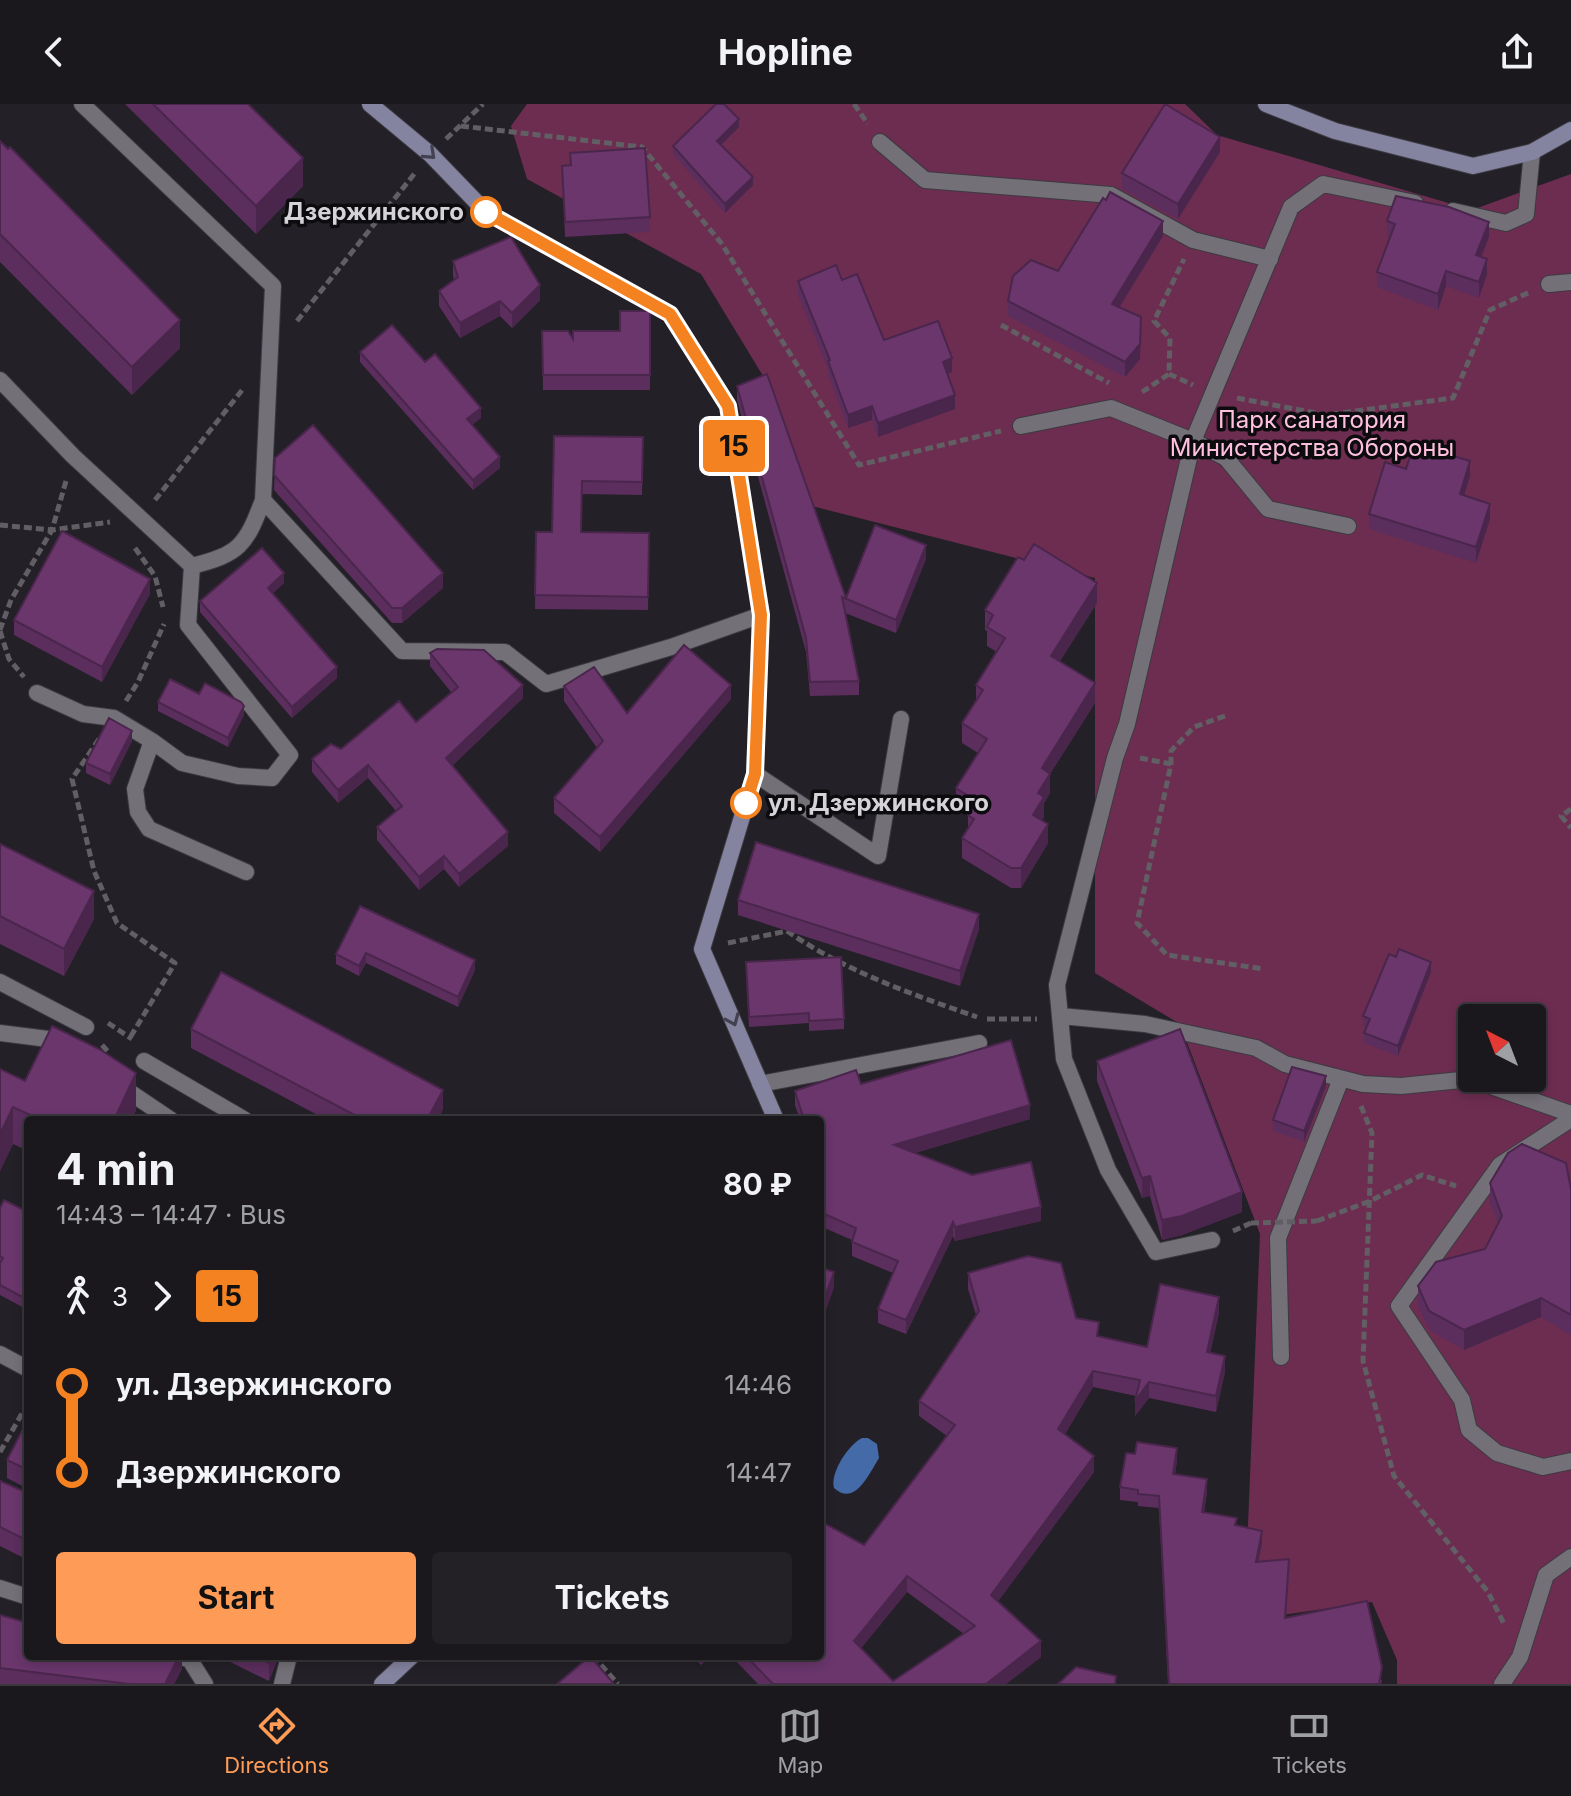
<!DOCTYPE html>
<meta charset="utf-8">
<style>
:root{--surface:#1a181d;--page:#232126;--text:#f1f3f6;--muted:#9fa0a4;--line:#38373b;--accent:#fe9c57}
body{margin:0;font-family:Inter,sans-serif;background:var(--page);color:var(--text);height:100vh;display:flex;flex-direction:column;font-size:30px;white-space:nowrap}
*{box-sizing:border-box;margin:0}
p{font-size:26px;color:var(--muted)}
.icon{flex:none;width:44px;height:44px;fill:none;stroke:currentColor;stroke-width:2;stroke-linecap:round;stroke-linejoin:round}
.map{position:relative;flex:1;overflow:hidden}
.panel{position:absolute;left:24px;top:1012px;width:800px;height:544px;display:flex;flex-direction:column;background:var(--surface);border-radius:8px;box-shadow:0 4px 12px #0003,0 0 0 2px var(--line)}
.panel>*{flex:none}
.badge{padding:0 16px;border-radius:6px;font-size:28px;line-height:52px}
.needle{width:52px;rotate:318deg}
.tools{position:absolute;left:1458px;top:900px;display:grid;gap:16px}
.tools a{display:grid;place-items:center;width:88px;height:88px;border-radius:8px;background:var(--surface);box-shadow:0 4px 12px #0003,0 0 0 2px var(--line);font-size:40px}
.map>.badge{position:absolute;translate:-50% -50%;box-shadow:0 0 0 4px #fff}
.legs{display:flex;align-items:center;gap:12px;height:88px;padding:0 32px;font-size:26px}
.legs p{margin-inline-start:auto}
.overview{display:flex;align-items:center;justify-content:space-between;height:136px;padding:0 32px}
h1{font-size:44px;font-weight:700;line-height:60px}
.button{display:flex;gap:16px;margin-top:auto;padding:16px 32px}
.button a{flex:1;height:92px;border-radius:8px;background:var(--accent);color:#111;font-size:32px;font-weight:700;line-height:92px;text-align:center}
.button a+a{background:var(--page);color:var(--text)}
ul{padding:0 32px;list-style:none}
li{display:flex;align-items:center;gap:28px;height:88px;font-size:30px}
li i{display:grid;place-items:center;width:12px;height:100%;margin:0 10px;background:currentColor}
li i::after{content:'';width:20px;height:20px;margin:-10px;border:6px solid;border-radius:50%;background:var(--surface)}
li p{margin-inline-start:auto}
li:first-child i{background:linear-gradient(#0000 50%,currentColor 0)}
li:last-child i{background:linear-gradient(currentColor 50%,#0000 0)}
header{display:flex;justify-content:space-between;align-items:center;height:104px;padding:0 32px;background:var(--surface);font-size:36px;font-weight:700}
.tabs{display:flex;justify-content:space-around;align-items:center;height:112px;border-top:2px solid var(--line);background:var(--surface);font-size:22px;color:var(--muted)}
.tabs a{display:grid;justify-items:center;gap:4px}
.tabs .current{color:var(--accent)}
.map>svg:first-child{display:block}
</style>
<header><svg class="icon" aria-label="back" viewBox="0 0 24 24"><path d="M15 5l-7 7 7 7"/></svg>Hopline<svg class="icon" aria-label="share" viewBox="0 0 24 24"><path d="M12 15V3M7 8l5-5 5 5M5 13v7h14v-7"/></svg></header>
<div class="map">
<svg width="1571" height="1580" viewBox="0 0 1571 1580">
<rect width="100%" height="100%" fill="#232027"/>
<!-- green -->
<path fill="#6d2d51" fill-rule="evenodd" d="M527 0H1185L1217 31 1472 106 1571 70V1580H1397V1556L1372 1498 1275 1512 1246 1470 1260 1130 1180 920 1095 869V474L800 399 774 290 701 170 527 75 511 22ZM1472 914H1532V974H1472Z"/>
<!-- water -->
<path fill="#446aa7" d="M862 1334H868L877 1340 879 1354C869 1370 855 1403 834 1384 830 1369 848 1341 862 1334Z"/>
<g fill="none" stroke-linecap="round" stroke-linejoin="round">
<defs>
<path id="lane" d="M880 38 925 76 1111 91 1193 136 1270 155
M1453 107 1506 119 1526 110 1532 48
M1549 180 1571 178
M1021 322 1111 304 1193 337 1226 354 1268 405 1348 422
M192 462 188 521 290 651 272 674 238 672 182 659 152 637 135 685 138 708 149 725 246 768
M37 589 83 610 114 614 152 637
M755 670 878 752 901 615
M0 878 86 923
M1061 912 1145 920 1256 944 1285 960 1363 980 1401 982 1471 975 1571 1010
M0 929 48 935 63 945
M760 980 979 939
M119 981 171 1016
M1571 1015 1500 1061 1399 1202 1462 1296 1469 1326 1497 1349 1543 1363 1571 1357
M1212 1136 1156 1148 1108 1066 1064 955 1057 881 1115 654 1127 620 1193 337 1291 103 1323 80 1415 99
M1281 1253 1278 1134 1341 975
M0 1484 28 1493
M179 1552 190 1556 205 1580
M282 1580 289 1552
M1502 1580 1520 1553 1546 1471 1571 1453"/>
<path id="street" d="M82 0 273 182 263 396
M0 276 73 352 192 462C240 450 246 441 263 396L402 547 505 548 546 580 671 543 761 511
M144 957 245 1016
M0 1250 28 1265"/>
<path id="secondary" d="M370 0 430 50 486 108 670 210 728 302 761 511 755 670 702 845 776 1016
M1266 0 1335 27 1473 62 1532 48 1571 26
M382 1580 412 1552"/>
</defs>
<!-- lane casing -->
<use href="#lane" stroke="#3c3a40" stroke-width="18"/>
<!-- street casing -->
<use href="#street" stroke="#3c3a40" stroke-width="18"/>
<!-- secondary casing -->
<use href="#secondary" stroke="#3c3a40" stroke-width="18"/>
<!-- path -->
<path stroke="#615e64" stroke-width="5" stroke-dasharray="8 4" stroke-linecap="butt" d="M854 0 868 20
M461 22 642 43 722 140 859 361 1001 327
M446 35 483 0
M297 217 415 69
M1001 221 1109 279
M1169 270 1193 281
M1142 288 1169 270 1170 234 1154 217 1184 155
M1237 294 1326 311 1453 294 1490 206 1530 188
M155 396 243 285
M0 421 52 426 110 418
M135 444 155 472 163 503
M0 526 11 496 52 426 66 377
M0 527 9 555 24 573
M126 597 138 578 164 520
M1225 612 1194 623 1171 647V660L1137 819 1167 851 1264 865
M99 635 72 675 94 767 117 819 175 859 131 932
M1140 654 1171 660
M1571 705 1561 712 1571 724
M728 839 787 827C845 867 911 890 977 913
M987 915H1037
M108 919 132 935
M102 941 110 950
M1361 1002 1372 1029 1363 1257 1394 1372 1488 1488 1504 1520
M1317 1117 1370 1097 1422 1071 1456 1082
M1233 1127 1251 1119
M0 1348 28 1299
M593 1552 618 1580"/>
<!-- lane -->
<use href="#lane" stroke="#737078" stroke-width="16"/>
<!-- street -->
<use href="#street" stroke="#737078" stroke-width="16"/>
<!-- secondary -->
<use href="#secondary" stroke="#8483a0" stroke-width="16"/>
<!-- path-bridge -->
<path stroke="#615e64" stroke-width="5" stroke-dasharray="8 4" stroke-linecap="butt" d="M1251 1119 1317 1117"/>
</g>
<!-- wall -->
<path fill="#5b2e5d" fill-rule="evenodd" d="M125 0H248L303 82 256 130Z
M739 23 721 41 753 81 725 109 673 50V42Z
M0 37 180 244 132 291 0 158Z
M1220 48 1178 115 1122 85V69Z
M570 49 650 113V128L565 133 562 62 570 61Z
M1387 117 1489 133 1481 153 1487 170 1479 194 1446 182 1438 206 1377 183V168L1390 133 1387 132Z
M1163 132 1119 204 1140 255 1125 273 1008 212V197L1058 167Z
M453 157 540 196 512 224 500 212 460 234 439 202V187L454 176 453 172Z
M842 176 884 236 952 268 947 270 955 305 878 333 872 316 848 324 828 271V265L798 191V177Z
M650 207V286H543L542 227 573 234 620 227Z
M360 248 481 314 472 321 500 364 473 386 360 258Z
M737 282 846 494 926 455 896 529 845 509 859 577V591L810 592 806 548 737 296Z
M554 332 643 333 642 391 582 390 581 428 649 429 648 506 535 505 536 428H552Z
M275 354 443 484 402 519H392L274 386Z
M1406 365 1470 372 1464 391 1490 415 1476 459 1369 425V410Z
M284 479 273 489 337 574 292 614 200 508V497Z
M150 490 102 578 14 531V516Z
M1097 499 1060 557 1095 599 1050 670V689L1044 699V713L1042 716 1048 739 1021 784H1011L962 754V734L968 725V711L956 703V684L978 649 962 639V619L976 597V581L997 548 987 542V527L985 526V506Z
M430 549 523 594 453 661 508 742 459 783 444 765 419 786 377 736V723L396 707 368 674 338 699 312 668V655L416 618 451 588 430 562Z
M564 582 627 609 731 595 600 748 554 709V694L597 644 564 597Z
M199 590 244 611 228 643 158 607V598Z
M132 637 110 681 86 669V659Z
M0 740 94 815 64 872 0 840Z
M738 796 979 825 960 882 738 811Z
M360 802 475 866 458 903 366 859 359 872 336 860V850Z
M1396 853 1431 868 1398 952 1364 939V929L1366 924 1363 923V912Z
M746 869 844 915V925L809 927V919L749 923Z
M191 925 443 1005 438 1016H327L191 944Z
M1097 957 1242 1108 1182 1131 1162 1136 1150 1092 1142 1094 1097 977Z
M0 965 25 977 136 1006 132 1016H28V1047L13 1040 0 1067Z
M861 980 1030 1015 915 1049 1041 1117 955 1137 953 1132 906 1230 878 1219V1205L893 1169 852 1152V1136L820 1122V1085L821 1082 820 1077V1016H800L795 1001V987Z
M1326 982 1304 1038 1273 1027V1016Z
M1490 1079 1571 1085V1231L1541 1213 1464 1246 1429 1226 1418 1201V1182L1485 1145 1498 1120 1490 1099Z
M0 1104 28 1108V1206L0 1191Z
M968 1169 1076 1214 1099 1233 1147 1243 1219 1209 1210 1249 1225 1268 1216 1308 1149 1294 1135 1312 1136 1292 1093 1283 1065 1330 1094 1368 998 1497 1041 1553 1006 1580H758L731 1552H820L864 1441 947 1332 919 1312V1297L976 1211 968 1185ZM907 1488 964 1530 893 1577 861 1544Z
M28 1315V1385L7 1374V1356Z
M1177 1357 1175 1370 1207 1388 1204 1409 1237 1422 1262 1439 1258 1457 1289 1467 1286 1514 1382 1576 1381 1580H1168L1159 1404 1138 1402V1398L1120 1396V1383Z
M0 1377 28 1389V1456L0 1442Z
M0 1511 28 1552H182V1565L174 1580H0Z
M218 1552H279L269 1577Z
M693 1552H710L701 1561Z"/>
<!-- shaded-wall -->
<path fill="#4a264c" d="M739 15V23L717 45V37Z
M1220 33V48L1178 115V100Z
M303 54V82L256 130V102Z
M753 73V81L725 109V100Z
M1163 117V132L1112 215V200Z
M1489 118V133L1476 166V151Z
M1487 155V170L1479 194V178Z
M1446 167V182L1438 206V190Z
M540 181V196L512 224V209Z
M500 197V212L460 234V219Z
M180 216V244L132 291V263Z
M1141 228 1140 255 1125 273V258Z
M952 254V268L943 272V258Z
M955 291V305L878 333V319Z
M872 302V316L848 324V311Z
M481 304V314L467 325V315Z
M500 353V364L473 386V376Z
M1470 357V372L1460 405V390Z
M1490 400V415L1476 459V443Z
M926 441V455L896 529V516Z
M284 469V479L268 494V484Z
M443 469V484L402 519V504Z
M150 475V490L102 578V563Z
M1097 479V499L1051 571V552Z
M337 563V574L292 614V603Z
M1095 579V599L1050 670V689L1044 699V713L1033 730V711L1038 689 1042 664Z
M523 581V594L446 667V654Z
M731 581V595L600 748V733Z
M244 602V611L228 643V634Z
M132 627V637L110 681V670Z
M368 661V674L338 699V686Z
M1048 720V739L1021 784V764Z
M508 728V742L459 783V770Z
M444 752V765L419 786V773Z
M94 787V815L64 872V845Z
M979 810V825L960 882V867Z
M366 849V859L359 872V862Z
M475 856V866L458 903V893Z
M1431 858V868L1398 952V942Z
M136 969V1006L132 1016H114Z
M1326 972V982L1304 1038V1027Z
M443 986V1005L438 1016H427Z
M1030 1001V1015L894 1055V1041Z
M13 1003V1040L0 1067V1030Z
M1150 1072V1092L1142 1094V1074Z
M1242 1088V1108L1182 1131 1162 1136V1116Z
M1041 1103V1117L955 1137V1123Z
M953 1118V1132L906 1230V1216Z
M834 1168V1184L820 1223V1207Z
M1219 1193V1209L1207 1264V1248Z
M1541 1194V1213L1464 1246V1226Z
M1225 1252V1268L1216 1308V1292Z
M1093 1267V1283L1058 1341V1325Z
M1149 1278V1294L1135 1312V1297Z
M1177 1344V1357L1173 1382V1370Z
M1094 1352V1368L991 1507V1491Z
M1207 1375V1388L1202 1421V1408Z
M1262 1427V1439L1256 1470V1458Z
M907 1472V1488L854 1553V1537Z
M1041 1537V1553L1006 1580H986Z
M179 1552H182V1565L174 1580H165Z
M271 1552H279L269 1577V1559Z
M701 1552H710L701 1561Z"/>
<!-- building -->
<path fill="#6a366c" stroke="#4a264c" stroke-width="2" fill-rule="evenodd" d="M153 0H248L303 54 256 102Z
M716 0H724L739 15 717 37 753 73 725 100 673 42Z
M1165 0 1220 33 1178 100 1122 69Z
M0 37 8 45 10 43 180 216 132 263 0 130Z
M645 44 650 113 565 118 562 62 571 61 570 49Z
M1110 88 1163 117 1112 200 1141 213 1140 240 1125 258 1008 197 1013 172 1031 156 1058 167 1103 94 1106 96Z
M1396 92 1449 103 1489 118 1476 151 1487 155 1479 178 1446 167 1438 190 1377 168 1395 120 1387 117Z
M511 133 540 181 512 209 500 197 460 219 439 187 458 173 453 157Z
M836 161 842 176 857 170 884 236 938 217 952 254 943 258 955 291 878 319 872 302 848 311 828 257 830 256 798 177Z
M620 207H650V271H543L542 227H568L573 235V227H620Z
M392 221 425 258 435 250 481 304 467 315 500 353 473 376 360 248Z
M767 270 846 494 875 421 926 441 896 516 842 493 859 577 810 578 806 534 737 282Z
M313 321 443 469 402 504H392L274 371 275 354Z
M554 332 643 333 642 378 582 377 581 428 649 429 648 493 535 491 536 428H552Z
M1414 340 1470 357 1460 390 1490 400 1476 443 1369 410 1385 358 1406 365Z
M62 427 150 475 102 563 14 516Z
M1034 440 1097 479 1051 552 1095 579 1042 664 1050 670 1038 689 1044 693 1033 711 1048 720 1021 764H1011L962 734 974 715 968 711 976 697 956 684 987 635 962 619 983 586 976 581 1005 534 987 523 993 511 985 506 1018 453 1024 456Z
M262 444 284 469 268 484 337 563 292 603 200 497Z
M684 541 731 581 600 733 554 694 603 637 564 582 594 563 627 609Z
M437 545 484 546 523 581 446 654 508 728 459 770 444 752 419 773 377 723 402 702 368 661 338 686 312 655 331 640 341 645 399 597 416 618 458 583 430 549Z
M170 575 199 590 205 579 241 598 244 602 228 634 158 598Z
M109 614 132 627 110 670 86 659Z
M756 738 979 810 960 867 738 796Z
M0 740 94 787 64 845 0 812Z
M360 802 475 856 458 893 366 849 359 862 336 850Z
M1399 845 1431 858 1398 942 1364 929 1370 915 1363 912 1389 850 1396 853Z
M841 853 844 915 809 917V909L749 913 746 858Z
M221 868 443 986 427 1016H364L191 925Z
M52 922 99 945 136 969 114 1016H41L13 1003 0 1030V965L25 977Z
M1180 925 1242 1088 1182 1112 1162 1116 1150 1072 1142 1074 1097 957Z
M1011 936 1030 1001 894 1041 972 1071 1031 1058 1041 1103 955 1123 953 1118 906 1216 878 1205 898 1157 852 1138 856 1124 820 1108V1085L824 1075 820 1063V1016H804L795 987 856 966 861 980Z
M1292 963 1326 972 1304 1027 1273 1016Z
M1522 1040 1566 1059 1571 1085V1211L1541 1194 1464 1226 1429 1207 1418 1182 1436 1158 1485 1145 1502 1112 1490 1079 1508 1049Z
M4 1096 28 1108V1196L0 1181V1159L3 1154 0 1152V1104Z
M1028 1152 1061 1159 1076 1214 1099 1218 1097 1232 1147 1243 1160 1180 1219 1193 1207 1248 1225 1252 1216 1292 1149 1278 1135 1297 1140 1276 1093 1267 1058 1325 1094 1352 991 1491 1041 1537 986 1580H773L746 1552H820V1417L864 1441 955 1321 919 1297 979 1207 968 1169ZM907 1472 975 1522 893 1577 854 1537Z
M820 1163 834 1168 820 1207Z
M28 1315V1366L7 1356Z
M1137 1338 1177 1344 1173 1370 1207 1375 1202 1408 1237 1414 1235 1421 1262 1427 1256 1458 1289 1455 1285 1514 1367 1497 1382 1563 1379 1580H1169L1159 1392 1138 1390V1386L1120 1383 1126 1349 1135 1350Z
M0 1377 28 1389V1437L0 1423Z
M0 1511 28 1519V1552H179L165 1580H129L0 1564Z
M254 1552H271L269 1559Z
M590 1552 614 1580H557Z
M1076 1563 1116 1572 1115 1580H1058Z"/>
<!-- one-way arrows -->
<defs><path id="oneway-chevron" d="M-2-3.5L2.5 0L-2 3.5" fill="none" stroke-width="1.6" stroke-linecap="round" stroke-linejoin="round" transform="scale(2)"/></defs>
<g stroke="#424150">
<use href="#oneway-chevron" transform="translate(430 50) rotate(43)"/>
<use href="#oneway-chevron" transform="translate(733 916) rotate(67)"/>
</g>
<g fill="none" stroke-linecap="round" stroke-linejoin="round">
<defs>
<path id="line-1" d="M486 108 670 210 728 302 761 511 755 670 746 699"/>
</defs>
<!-- line-1 casing -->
<use href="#line-1" stroke="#fff" stroke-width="18"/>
<!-- line-1 -->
<use href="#line-1" stroke="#f58220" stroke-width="12"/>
</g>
<!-- markers -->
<g fill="#fff" stroke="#f58220" stroke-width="4">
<circle cx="486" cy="108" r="14"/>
<circle cx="746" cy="699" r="14"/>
</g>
<g text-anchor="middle" stroke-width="7" stroke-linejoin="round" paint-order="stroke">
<!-- stop labels -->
<g font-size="24" font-weight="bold" fill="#d5d3d8" stroke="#0c0b0e" text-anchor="end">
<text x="464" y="116">Дзержинского</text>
<text x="768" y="707" text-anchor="start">ул. Дзержинского</text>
</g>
<!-- park labels -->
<g font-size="24" fill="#ffc0df" stroke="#0c0b0e">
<text x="1312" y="324">Парк санатория<tspan x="1312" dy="28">Министерства Обороны</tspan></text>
</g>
</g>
</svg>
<div class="tools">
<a><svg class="needle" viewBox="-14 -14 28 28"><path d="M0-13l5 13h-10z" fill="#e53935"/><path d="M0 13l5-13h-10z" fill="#9fa0a4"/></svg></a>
</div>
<b class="badge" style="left:734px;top:342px;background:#f58220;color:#111">15</b>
<section class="panel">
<div class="overview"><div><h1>4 min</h1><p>14:43 – 14:47 · Bus</p></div><b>80 ₽</b></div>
<div class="legs"><svg class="icon" aria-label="walk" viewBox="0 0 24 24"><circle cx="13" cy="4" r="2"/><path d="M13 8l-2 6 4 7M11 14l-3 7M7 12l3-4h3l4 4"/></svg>3<svg class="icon" aria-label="forward" viewBox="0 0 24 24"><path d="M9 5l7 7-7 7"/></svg><b class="badge" style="background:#f58220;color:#111">15</b></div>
<ul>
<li><i style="color:#f58220"></i><b>ул. Дзержинского</b><p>14:46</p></li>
<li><i style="color:#f58220"></i><b>Дзержинского</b><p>14:47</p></li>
</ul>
<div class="button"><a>Start</a><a>Tickets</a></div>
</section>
</div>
<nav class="tabs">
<a class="current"><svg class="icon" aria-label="directions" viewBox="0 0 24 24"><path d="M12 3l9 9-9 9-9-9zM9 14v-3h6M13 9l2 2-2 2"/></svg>Directions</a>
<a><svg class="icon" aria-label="map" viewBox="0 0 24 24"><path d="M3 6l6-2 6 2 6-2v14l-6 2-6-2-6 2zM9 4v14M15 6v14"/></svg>Map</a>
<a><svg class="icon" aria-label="tickets" viewBox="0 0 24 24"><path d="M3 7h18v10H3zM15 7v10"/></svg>Tickets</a>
</nav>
